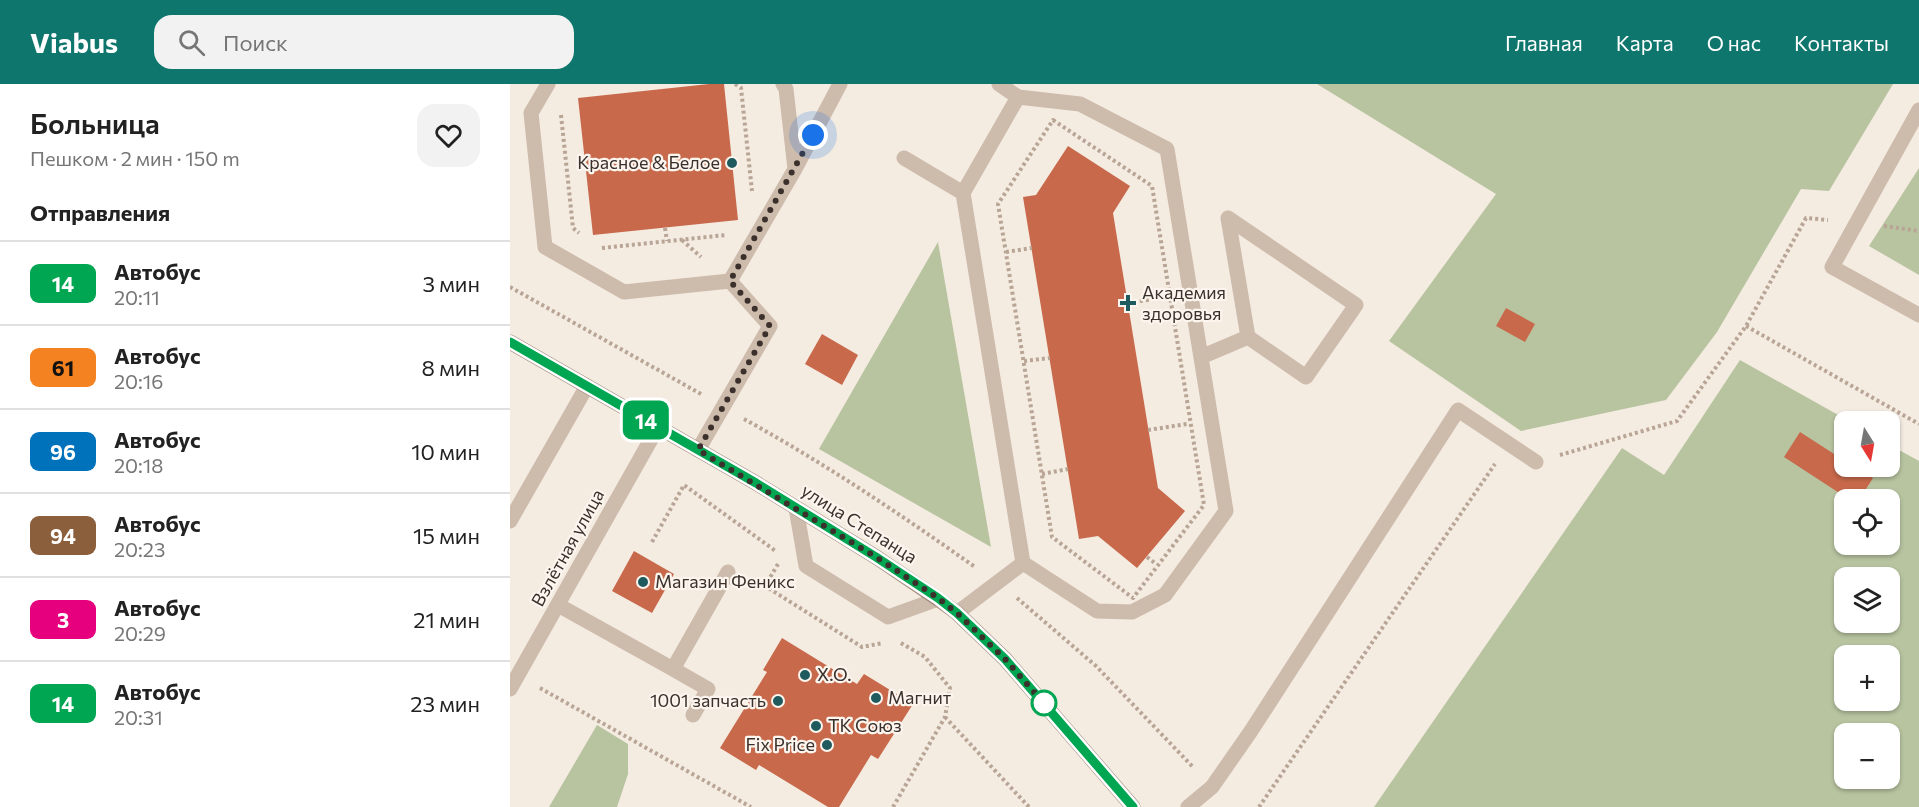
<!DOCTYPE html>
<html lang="ru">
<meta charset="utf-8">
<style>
:root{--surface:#fff;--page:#f2f2f2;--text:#222;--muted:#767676;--line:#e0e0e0;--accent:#0f766e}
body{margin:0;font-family:Commissioner,sans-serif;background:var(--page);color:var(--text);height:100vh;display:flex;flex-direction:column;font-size:22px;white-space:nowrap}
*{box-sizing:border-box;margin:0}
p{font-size:20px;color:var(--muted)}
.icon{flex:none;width:33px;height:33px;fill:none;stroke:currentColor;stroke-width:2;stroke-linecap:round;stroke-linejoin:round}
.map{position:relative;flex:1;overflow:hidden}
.side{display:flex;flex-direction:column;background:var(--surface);width:510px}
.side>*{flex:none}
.badge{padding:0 12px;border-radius:9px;font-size:21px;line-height:39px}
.needle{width:39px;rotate:169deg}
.buttons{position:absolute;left:1324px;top:327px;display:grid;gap:12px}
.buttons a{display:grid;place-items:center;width:66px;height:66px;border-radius:12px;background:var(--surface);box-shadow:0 2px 4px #0004;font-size:30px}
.you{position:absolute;width:30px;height:30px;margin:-15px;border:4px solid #fff;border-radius:50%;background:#1a73e8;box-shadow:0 0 0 9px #1a73e833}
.map>.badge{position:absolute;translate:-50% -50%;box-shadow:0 0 0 3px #fff}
h2{padding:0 30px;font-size:22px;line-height:54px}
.round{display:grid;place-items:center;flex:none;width:63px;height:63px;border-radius:18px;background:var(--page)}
.head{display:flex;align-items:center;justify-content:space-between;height:102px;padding:0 30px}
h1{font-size:28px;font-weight:600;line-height:45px}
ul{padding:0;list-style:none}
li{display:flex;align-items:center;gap:18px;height:84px;padding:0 30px;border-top:2px solid var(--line)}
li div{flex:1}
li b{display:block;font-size:22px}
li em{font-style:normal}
li .badge{min-width:66px;font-weight:700;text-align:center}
header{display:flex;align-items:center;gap:36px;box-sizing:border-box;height:84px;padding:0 30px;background:var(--accent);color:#fff}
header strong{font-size:28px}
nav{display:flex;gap:33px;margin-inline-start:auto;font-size:21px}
.search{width:420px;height:54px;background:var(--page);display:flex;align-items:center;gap:15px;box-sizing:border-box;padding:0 21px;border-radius:18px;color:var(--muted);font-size:22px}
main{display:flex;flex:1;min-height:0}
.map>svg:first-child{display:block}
</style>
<header>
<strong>Viabus</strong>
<div class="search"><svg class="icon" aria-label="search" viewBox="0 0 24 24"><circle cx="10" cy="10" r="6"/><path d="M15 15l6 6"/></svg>Поиск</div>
<nav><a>Главная</a><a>Карта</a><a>О нас</a><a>Контакты</a></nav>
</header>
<main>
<section class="side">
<div class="head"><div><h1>Больница</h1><p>Пешком · 2 мин · 150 m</p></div><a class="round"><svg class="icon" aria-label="heart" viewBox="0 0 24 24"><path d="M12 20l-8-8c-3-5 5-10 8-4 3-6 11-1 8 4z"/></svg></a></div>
<h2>Отправления</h2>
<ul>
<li><span class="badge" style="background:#00a651;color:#fff">14</span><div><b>Автобус</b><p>20:11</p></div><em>3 мин</em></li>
<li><span class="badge" style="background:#f58220;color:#111">61</span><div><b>Автобус</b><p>20:16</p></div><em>8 мин</em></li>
<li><span class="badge" style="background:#0072bc;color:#fff">96</span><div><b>Автобус</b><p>20:18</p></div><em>10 мин</em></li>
<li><span class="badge" style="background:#8b5e3c;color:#fff">94</span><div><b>Автобус</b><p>20:23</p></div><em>15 мин</em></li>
<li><span class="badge" style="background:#e6007e;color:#fff">3</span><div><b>Автобус</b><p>20:29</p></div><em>21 мин</em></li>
<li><span class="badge" style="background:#00a651;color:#fff">14</span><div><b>Автобус</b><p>20:31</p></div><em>23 мин</em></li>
</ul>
</section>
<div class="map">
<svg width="1409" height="723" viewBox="0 0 1409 723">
<rect width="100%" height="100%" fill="#f4ebe1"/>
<!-- green -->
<path fill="#b8c4a0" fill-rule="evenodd" d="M807 0H1383L1319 107 1291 105 1207 248 1156 316 1011 347 879 257 986 110Z
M1409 84V191L1359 162Z
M428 158 481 463 309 365Z
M1230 276 1339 337 1335 338V382H1380V361L1409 377V723H864L1112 364 1154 391ZM1335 416H1380V460H1335ZM1335 494H1380V538H1335ZM1335 572H1380V616H1335ZM1335 650H1380V694H1335Z
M87 641 118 660V690L107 723H39Z"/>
<!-- building -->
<path fill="#c8694b" d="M199 0H214L228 136 83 151 68 14Z
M558 62 620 102 603 129 648 404 675 427 627 484 588 452 569 455 513 113 526 111Z
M996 224 1025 240 1015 258 986 242Z
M312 250 348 271 332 301 295 280Z
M1290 348 1335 377V382H1344L1363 394 1349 416H1340L1274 373Z
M124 467 164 490 142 529 102 507Z
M272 554 347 600 354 590 403 620 368 675 361 671 329 723H318L249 681 246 686 210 664 257 588 253 586Z"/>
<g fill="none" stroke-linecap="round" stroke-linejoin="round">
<!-- path -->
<path stroke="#b9a596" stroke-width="4" stroke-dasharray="3 3" stroke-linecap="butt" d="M225 0 231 4 242 107
M51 31 63 144 69 149
M543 36 642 102 694 421 623 514 542 453 488 120Z
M1374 142 1409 147
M155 144 157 157
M172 156 191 173
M92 164 216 151
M496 168 522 164
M0 203 191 310
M618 219 656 213
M1236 242 1409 340
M514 277 540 274
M234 335C314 379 390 430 465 483
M638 346 677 340
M1050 371 1167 337 1236 242 1296 134 1318 136
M532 390 558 385
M142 458 174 401 267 468
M637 473 646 480
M268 480 255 502 352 563 373 559
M507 514 586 582 683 683
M30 604 241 723
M435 633 519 723
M383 723 435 633 440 604 415 573 389 558
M749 723 985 380"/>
<!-- lane -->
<path stroke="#cdbbac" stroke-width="15" d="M38 0 21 29 35 163 114 208 220 197
M489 0 508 13 570 20 657 65 716 427 655 511 622 528 587 527 513 479 453 109 508 13
M1409 26 1322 183 1409 231
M394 74 453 109
M285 85 330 0
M718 134 846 221 796 293 738 253Z
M691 273 738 253
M188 366 260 242 220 197 285 85 276 5 273 0
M286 424 296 482 378 533 428 515
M0 437 77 302
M48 521 163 585
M447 529 513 479
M183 631 198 605 163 585 218 488
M678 723 702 703 741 647 948 326 1026 378"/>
<!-- street -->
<path stroke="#cdbbac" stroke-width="15" d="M0 605 148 343"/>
<!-- secondary -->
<path stroke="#a18a7d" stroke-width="15" d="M0 258 246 399 366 473 428 515 447 529 495 575 623 723"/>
</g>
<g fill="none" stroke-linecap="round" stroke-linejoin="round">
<defs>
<path id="line" d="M0 258 246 399 366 473 428 514 447 529 495 575 623 723"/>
</defs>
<!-- line casing -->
<use href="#line" stroke="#fff" stroke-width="14"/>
<!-- line -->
<use href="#line" stroke="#00a651" stroke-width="9"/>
<!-- walk -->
<path stroke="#3b302b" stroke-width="6" stroke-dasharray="0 10.8" d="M303 51 220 197 260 242 188 366 366 473 428 514 447 529 495 575 538 624 534 619"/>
</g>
<!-- markers -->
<g fill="#1f5a5e" stroke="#fbf5ee" stroke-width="2">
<circle cx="222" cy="79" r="6"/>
<path d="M615 210h6v6h6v6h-6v6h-6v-6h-6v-6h6z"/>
<circle cx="133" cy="498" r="6"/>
<circle cx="295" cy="591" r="6"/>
<circle cx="366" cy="614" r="6"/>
<circle cx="268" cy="617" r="6"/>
<circle cx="306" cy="642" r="6"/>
<circle cx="317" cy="661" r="6"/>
</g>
<circle fill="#fff" stroke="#00a651" stroke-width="3" cx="534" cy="619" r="12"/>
<g text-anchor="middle" stroke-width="4.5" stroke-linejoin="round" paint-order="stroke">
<!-- poi labels -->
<g font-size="18" fill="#3b302b" stroke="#fbf5ee" text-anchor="start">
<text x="210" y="85" text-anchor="end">Красное &amp; Белое</text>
<text x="632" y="215">Академия<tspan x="632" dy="21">здоровья</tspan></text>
<text x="145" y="504">Магазин Феникс</text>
<text x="307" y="597">X.O.</text>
<text x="378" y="620">Магнит</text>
<text x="256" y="623" text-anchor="end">1001 запчасть</text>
<text x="318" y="648">ТК Союз</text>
<text x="305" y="667" text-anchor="end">Fix Price</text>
</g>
<!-- street labels -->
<g font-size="18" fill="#3b302b" stroke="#fbf5ee">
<text transform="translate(349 440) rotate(32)" y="6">улица Степанца</text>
<text transform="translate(58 464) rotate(-61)" y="6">Взлётная улица</text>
</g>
</g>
</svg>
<div class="buttons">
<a><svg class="needle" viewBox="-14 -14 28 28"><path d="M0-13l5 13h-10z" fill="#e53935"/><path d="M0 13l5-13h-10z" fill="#767676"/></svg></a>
<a><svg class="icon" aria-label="locate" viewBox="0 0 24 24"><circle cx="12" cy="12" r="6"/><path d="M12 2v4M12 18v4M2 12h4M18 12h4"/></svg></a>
<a><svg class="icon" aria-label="layers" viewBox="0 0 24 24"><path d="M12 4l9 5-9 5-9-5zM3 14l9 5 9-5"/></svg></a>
<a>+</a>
<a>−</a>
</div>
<div class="you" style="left:303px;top:51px"></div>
<b class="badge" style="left:136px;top:336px;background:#00a651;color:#fff">14</b>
</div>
</main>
